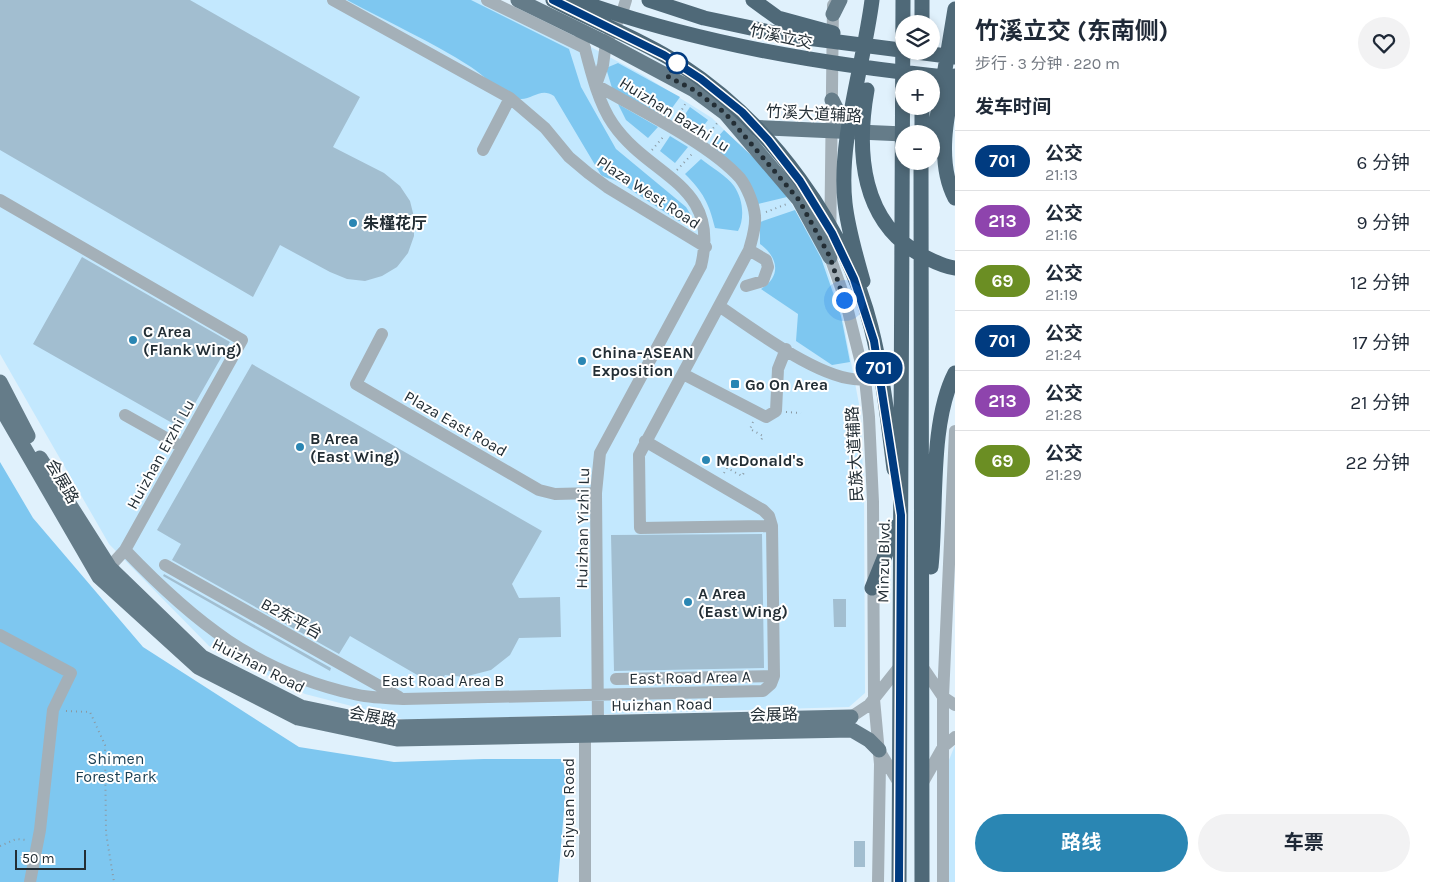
<!DOCTYPE html>
<html lang="zh">
<meta charset="utf-8">
<style>
:root{--surface:#fff;--page:#f2f2f3;--text:#1f2937;--muted:#747a83;--line:#e0e1e3;--accent:#2a86b3}
body{margin:0;font-family:Karla,"Noto Sans SC",sans-serif;background:var(--page);color:var(--text);height:100vh;display:flex;flex-direction:column;font-size:19px;white-space:nowrap}
*{box-sizing:border-box;margin:0}
p{font-size:16px;color:var(--muted)}
.icon{flex:none;width:28px;height:28px;fill:none;stroke:currentColor;stroke-width:2;stroke-linecap:round;stroke-linejoin:round}
.map{position:relative;flex:1;overflow:hidden}
.drawer{display:flex;flex-direction:column;background:var(--surface);width:475px}
.drawer>*{flex:none}
.badge{padding:0 10px;border-radius:16px;font-size:18px;line-height:32px}
.buttons{position:absolute;left:895px;top:15px;display:grid;gap:10px}
.buttons a{display:grid;place-items:center;width:45px;height:45px;border-radius:50%;background:var(--surface);box-shadow:0 2px 8px #0003;font-size:25px}
.scale{position:absolute;left:15px;bottom:12px;width:71px;box-sizing:border-box;padding-left:5px;border:2px solid #232e35;border-top:0;font-size:14px;line-height:18px;white-space:nowrap;color:#232e35;-webkit-text-stroke:4px #fff;paint-order:stroke}
.you{position:absolute;width:25px;height:25px;margin:-12px;border:4px solid #fff;border-radius:50%;background:#1a73e8;box-shadow:0 0 0 8px #1a73e833}
.map>.badge{position:absolute;translate:-50% -50%;box-shadow:0 0 0 2px #fff}
h2{padding:0 20px;font-size:19px;line-height:45px}
.round{display:grid;place-items:center;flex:none;width:52px;height:52px;border-radius:26px;background:var(--page)}
.head{display:flex;align-items:center;justify-content:space-between;height:85px;padding:0 20px}
h1{font-size:24px;font-weight:700;line-height:38px}
.button{display:flex;gap:10px;margin-top:auto;padding:10px 20px}
.button a{flex:1;height:58px;border-radius:30px;background:var(--accent);color:#fff;font-size:20px;font-weight:700;line-height:58px;text-align:center}
.button a+a{background:var(--page);color:var(--text)}
ul{padding:0;list-style:none}
li{display:flex;align-items:center;gap:15px;height:60px;padding:0 20px;border-top:1px solid var(--line)}
li div{flex:1}
li b{display:block;font-size:19px}
li em{font-style:normal}
li .badge{min-width:55px;font-weight:700;text-align:center}
main{display:flex;flex:1;min-height:0}
.map>svg:first-child{display:block}
</style>
<main>
<div class="map">
<svg width="955" height="882" viewBox="0 0 955 882">
<rect width="100%" height="100%" fill="#e0f1fc"/>
<!-- built -->
<path fill="#c3e8fe" d="M0 0H496L548 24 643 75 712 118 781 186 824 260 842 315 859 404 864 486 865 693 849 707 406 720 305 694 209 646 109 544 0 354Z
M955 745V882H948L949 760Z"/>
<!-- green -->
<path fill="#7ec7f0" d="M347 0H471L569 49 581 87 616 149 686 207 691 215 687 221H679C658 208 639 195 619 182 614 179 607 179 601 175L554 96C539 86 531 103 515 98 499 92 486 77 471 67 432 42 388 22 347 0Z
M618 63 680 97 664 119 612 88 606 68Z
M618 104 658 127 648 138 626 120Z
M690 107 708 120 695 137 678 125Z
M724 130 769 172 787 197 758 204 707 149Z
M670 136 688 147 675 163 660 151Z
M701 159C711 167 727 176 734 186 743 199 745 218 738 231L715 228C709 203 703 192 685 174Z
M795 210 821 258 841 316 850 362 832 365 796 341 798 314 761 289C782 276 778 257 760 244V222Z
M0 462 33 518 143 647 299 747 394 762 484 759H563L566 786 558 882H0Z"/>
<!-- building -->
<path fill="#a2bed0" d="M0 0H190L360 97 333 147 384 173 400 186 410 201 414 217V236L408 253 397 267 382 276 365 281 347 279 330 272 280 245 253 297 0 150Z
M82 257 230 342 181 428 33 344Z
M252 364 542 531 512 584 519 598 560 597 561 637 519 638 510 655 491 670 464 677 445 675 438 687 350 636 339 654 172 560 181 544 157 530Z
M762 534 764 668 614 671 611 535Z
M164 574 331 668 330 671 163 576Z
M833 599H846V627H834Z
M854 841H865V867H854Z"/>
<g fill="none" stroke-linecap="round" stroke-linejoin="round">
<!-- path -->
<path stroke="#8a99a2" stroke-width="2" stroke-dasharray="1 4" stroke-linecap="butt" d="M677 118 687 101
M707 136 718 122
M652 150 664 136
M677 170 693 153
M766 212 787 204
M788 387 801 388
M786 412 801 413
M753 422 750 429 763 436 760 443
M724 473 727 468 742 476 745 471
M66 711 90 712 105 745 106 833 114 882
M0 846 16 839 26 840"/>
<!-- minor -->
<path stroke="#a4b0b8" stroke-width="12" d="M333 0 510 98
M487 0 585 48
M833 5 830 257 845 299 865 379 869 417 873 502 874 699 880 764 878 882
M580 30C588 59 596 100 613 124 650 178 721 183 701 266L600 453 596 493 598 723 585 734V882
M596 85C636 108 710 144 740 178 747 187 754 204 755 216 756 228 752 239 749 250L639 455 640 528 772 526
M596 85 603 65 606 43 622 13 626 0
M483 150 510 98 545 128 569 157 588 173 607 187 706 247
M0 200 242 340 125 550 103 574
M746 286 763 281 768 267 766 260 749 250
M719 306C752 328 826 385 865 379
M382 334 356 384 539 490 555 494 596 493
M683 374 766 417 776 411 778 369 786 349
M125 415 182 447
M125 550C193 621 255 672 354 694 369 698 387 698 403 699L763 691 771 684 774 676 772 526 769 516 763 510 645 441
M165 565 399 697
M0 635 71 673 53 710 40 830 30 882
M922 666 943 697 955 705
M616 679 774 676
M851 717 869 705 900 666
M880 752 899 783
M922 784 943 747 955 737
M943 882V697L955 431"/>
<!-- major -->
<path stroke="#657c89" stroke-width="15" d="M518 0 606 43 694 90 725 113 799 200 830 257
M833 14 840 0
M832 100 843 122 857 130
M747 127 904 134
M0 382 28 436
M0 406 99 577 198 667 298 718 397 739 852 730 869 740 879 750
M40 458 110 568 202 657 301 707 396 727 851 717"/>
<!-- highway -->
<path stroke="#4f6978" stroke-width="15" d="M553 0C596 23 641 39 681 65 770 123 845 224 871 327 883 374 888 422 894 469
M576 0C698 44 826 65 955 78
M649 0 704 18 784 35 955 57
M753 0 778 18 833 33
M922 24V0
M955 76C947 113 936 162 955 198
M867 90C856 152 861 223 923 256 933 261 944 267 955 268
M922 134V106
M931 154 955 9
M921 161 922 882
M863 281C856 256 848 230 845 203 838 140 864 64 872 0
M931 567C937 510 929 423 955 373
M872 588 897 526
M899 882 903 0"/>
</g>
<g fill="none" stroke-linecap="round" stroke-linejoin="round">
<defs>
<path id="line" d="M553 0 664 55 701 79 742 112 768 140 800 181 832 233 854 279 874 341 901 515 899 882"/>
</defs>
<!-- line casing -->
<use href="#line" stroke="#fff" stroke-width="11"/>
<!-- line -->
<use href="#line" stroke="#003b80" stroke-width="8"/>
<!-- walk -->
<path stroke="#232e35" stroke-width="5" stroke-dasharray="0 9" d="M677 63 667 76 694 90 725 113 799 200 830 257 844 300"/>
</g>
<!-- markers -->
<circle fill="#fff" stroke="#003b80" stroke-width="2.5" cx="677" cy="63" r="10"/>
<g fill="#2a86b3" stroke="#fff" stroke-width="2">
<circle cx="353" cy="223" r="5"/>
<circle cx="133" cy="340" r="5"/>
<circle cx="582" cy="361" r="5"/>
<rect x="730" y="379" width="10" height="10" rx="2.5"/>
<circle cx="300" cy="447" r="5"/>
<circle cx="706" cy="460" r="5"/>
<circle cx="688" cy="602" r="5"/>
</g>
<g text-anchor="middle" stroke-width="4" stroke-linejoin="round" paint-order="stroke">
<!-- street labels -->
<g font-size="16" fill="#232e35" stroke="#fff">
<text transform="translate(781 36) rotate(12)" y="6">竹溪立交</text>
<text transform="translate(814 113) rotate(3)" y="6">竹溪大道辅路</text>
<text transform="translate(675 114) rotate(32)" y="6">Huizhan Bazhi Lu</text>
<text transform="translate(649 192) rotate(33)" y="6">Plaza West Road</text>
<text transform="translate(456 423) rotate(30)" y="6">Plaza East Road</text>
<text transform="translate(160 454) rotate(-61)" y="6">Huizhan Erzhi Lu</text>
<text transform="translate(854 454) rotate(-93)" y="6">民族大道辅路</text>
<text transform="translate(63 481) rotate(60)" y="6">会展路</text>
<text transform="translate(582 528) rotate(-89)" y="6">Huizhan Yizhi Lu</text>
<text transform="translate(883 561) rotate(-89)" y="6">Minzu Blvd.</text>
<text transform="translate(292 618) rotate(29)" y="6">B2东平台</text>
<text transform="translate(259 665) rotate(27)" y="6">Huizhan Road</text>
<text transform="translate(690 677) rotate(-1)" y="6">East Road Area A</text>
<text x="443" y="686">East Road Area B</text>
<text transform="translate(662 704) rotate(-1)" y="6">Huizhan Road</text>
<text transform="translate(774 714) rotate(-1)" y="6">会展路</text>
<text transform="translate(373 716) rotate(11)" y="6">会展路</text>
<text transform="translate(568 808) rotate(-90)" y="6">Shiyuan Road</text>
</g>
<!-- poi labels -->
<g font-size="16" font-weight="bold" fill="#232e35" stroke="#fff" text-anchor="start">
<text x="363" y="229">朱槿花厅</text>
<text x="143" y="337">C Area<tspan x="143" dy="18">(Flank Wing)</tspan></text>
<text x="592" y="358">China-ASEAN<tspan x="592" dy="18">Exposition</tspan></text>
<text x="745" y="390">Go On Area</text>
<text x="310" y="444">B Area<tspan x="310" dy="18">(East Wing)</tspan></text>
<text x="716" y="466">McDonald's</text>
<text x="698" y="599">A Area<tspan x="698" dy="18">(East Wing)</tspan></text>
</g>
<!-- park labels -->
<g font-size="16" fill="#1a3f53" stroke="#fff">
<text x="116" y="764">Shimen<tspan x="116" dy="18">Forest Park</tspan></text>
</g>
</g>
</svg>
<div class="buttons">
<a><svg class="icon" aria-label="layers" viewBox="0 0 24 24"><path d="M12 4l9 5-9 5-9-5zM3 14l9 5 9-5"/></svg></a>
<a>+</a>
<a>−</a>
</div>
<div class="scale">50 m</div>
<div class="you" style="left:844px;top:300px"></div>
<b class="badge" style="left:879px;top:368px;background:#003b80;color:#fff">701</b>
</div>
<section class="drawer">
<div class="head"><div><h1>竹溪立交 (东南侧)</h1><p>步行 · 3 分钟 · 220 m</p></div><a class="round"><svg class="icon" aria-label="heart" viewBox="0 0 24 24"><path d="M12 20l-8-8c-3-5 5-10 8-4 3-6 11-1 8 4z"/></svg></a></div>
<h2>发车时间</h2>
<ul>
<li><span class="badge" style="background:#003b80;color:#fff">701</span><div><b>公交</b><p>21:13</p></div><em>6 分钟</em></li>
<li><span class="badge" style="background:#8e44ad;color:#fff">213</span><div><b>公交</b><p>21:16</p></div><em>9 分钟</em></li>
<li><span class="badge" style="background:#6b8e23;color:#fff">69</span><div><b>公交</b><p>21:19</p></div><em>12 分钟</em></li>
<li><span class="badge" style="background:#003b80;color:#fff">701</span><div><b>公交</b><p>21:24</p></div><em>17 分钟</em></li>
<li><span class="badge" style="background:#8e44ad;color:#fff">213</span><div><b>公交</b><p>21:28</p></div><em>21 分钟</em></li>
<li><span class="badge" style="background:#6b8e23;color:#fff">69</span><div><b>公交</b><p>21:29</p></div><em>22 分钟</em></li>
</ul>
<div class="button"><a>路线</a><a>车票</a></div>
</section>
</main>
